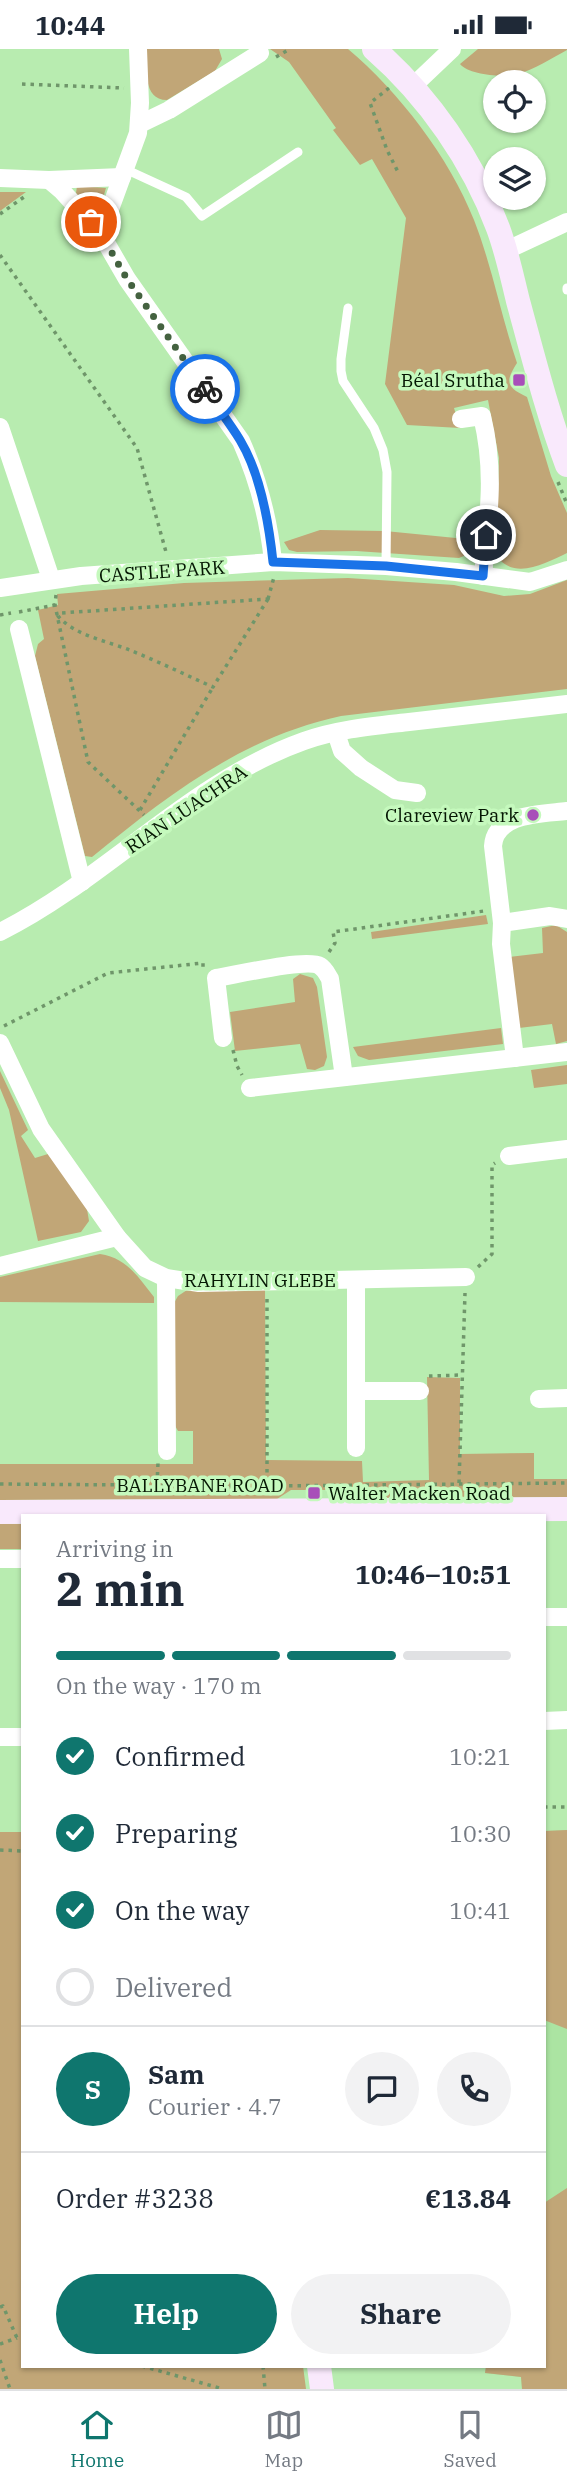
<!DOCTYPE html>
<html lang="en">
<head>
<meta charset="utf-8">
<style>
	:root { --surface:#fff; --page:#f2f2f3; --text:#1f2937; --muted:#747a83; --line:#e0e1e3; --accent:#0f766e }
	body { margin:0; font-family:"IBM Plex Serif",serif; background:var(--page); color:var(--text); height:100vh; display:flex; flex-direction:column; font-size:26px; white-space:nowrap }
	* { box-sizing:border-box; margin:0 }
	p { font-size:23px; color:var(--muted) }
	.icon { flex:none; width:38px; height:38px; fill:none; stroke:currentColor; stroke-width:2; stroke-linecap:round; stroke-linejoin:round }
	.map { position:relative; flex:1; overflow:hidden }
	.sheet { position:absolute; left:21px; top:1465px; width:525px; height:854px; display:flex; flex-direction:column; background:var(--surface); border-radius:0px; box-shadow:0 2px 5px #0004 }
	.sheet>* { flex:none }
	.fabs { position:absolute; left:483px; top:21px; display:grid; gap:14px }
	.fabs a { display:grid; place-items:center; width:63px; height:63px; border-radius:50%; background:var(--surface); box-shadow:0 2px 5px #0004; font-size:35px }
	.pin { position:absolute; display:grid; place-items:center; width:60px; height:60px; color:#fff; margin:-30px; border:4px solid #fff; border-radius:50%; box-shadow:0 2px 7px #0007 }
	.courier { position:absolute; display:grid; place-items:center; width:70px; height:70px; margin:-35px; border:5px solid #1a73e8; border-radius:50%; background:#fff; color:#222; box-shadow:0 2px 9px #0007 }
	.headline em { font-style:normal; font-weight:800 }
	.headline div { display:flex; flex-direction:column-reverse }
	.headline { display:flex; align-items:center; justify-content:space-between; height:119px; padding:0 35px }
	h1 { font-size:46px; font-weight:800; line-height:52px }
	.bar { display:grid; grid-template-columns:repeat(4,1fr); gap:10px 7px; align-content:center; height:84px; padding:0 35px }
	.bar i { height:9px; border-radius:5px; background:var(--line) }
	.bar .selected { background:var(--accent) }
	.bar p { grid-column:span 4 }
	.line { display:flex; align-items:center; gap:18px; padding:0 35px; border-top:2px solid var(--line) }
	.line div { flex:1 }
	.round { display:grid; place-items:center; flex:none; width:74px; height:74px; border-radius:37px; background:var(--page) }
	ol { padding:0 35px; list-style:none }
	li { display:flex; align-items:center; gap:21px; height:77px }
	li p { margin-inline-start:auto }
	li .icon { padding:7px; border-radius:50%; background:var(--accent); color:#fff; stroke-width:4 }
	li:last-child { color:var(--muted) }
	li i { width:38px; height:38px; border:4px solid var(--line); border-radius:50% }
	.action { display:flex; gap:14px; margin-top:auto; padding:14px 35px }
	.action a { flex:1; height:80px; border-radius:42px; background:var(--accent); color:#fff; font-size:28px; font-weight:800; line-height:80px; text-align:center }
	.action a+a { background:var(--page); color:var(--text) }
	.status { display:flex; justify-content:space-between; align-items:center; height:49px; padding:0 35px; background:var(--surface); direction:ltr }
	.status svg { height:19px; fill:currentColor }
	.menu { display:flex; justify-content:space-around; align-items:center; height:98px; border-top:2px solid var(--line); background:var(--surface); font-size:19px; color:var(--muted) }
	.menu a { display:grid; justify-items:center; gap:4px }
	.menu .selected { color:var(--accent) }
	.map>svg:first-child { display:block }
	.built { fill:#abe4a2 }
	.green { fill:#c1a677 }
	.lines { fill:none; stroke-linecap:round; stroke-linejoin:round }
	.path { stroke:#6f966a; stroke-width:3.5; stroke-dasharray:3.5 5; stroke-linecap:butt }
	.lane { stroke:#fff; stroke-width:9 }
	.street { stroke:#fff; stroke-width:18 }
	.secondary { stroke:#f9e9fc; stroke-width:24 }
	.done { stroke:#446240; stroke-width:7; stroke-dasharray:0 12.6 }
	.route { stroke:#1a73e8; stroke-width:9 }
	.poi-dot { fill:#a84eb9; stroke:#c5f9bd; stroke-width:2.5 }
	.labels { text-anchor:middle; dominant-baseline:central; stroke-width:7; stroke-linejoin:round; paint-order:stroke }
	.poi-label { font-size:19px; fill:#051703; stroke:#c5f9bd; text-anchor:end }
	.street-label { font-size:19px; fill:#051703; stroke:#c5f9bd }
</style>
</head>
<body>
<div class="status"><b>10:44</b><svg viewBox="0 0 49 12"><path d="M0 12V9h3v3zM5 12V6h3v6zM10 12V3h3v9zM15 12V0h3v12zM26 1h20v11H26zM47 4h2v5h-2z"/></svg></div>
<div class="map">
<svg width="567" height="2340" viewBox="0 0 567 2340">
	<rect width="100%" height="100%" fill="#b8ecb0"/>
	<!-- built -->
	<path class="built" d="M 567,1781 L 567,2340 L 522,2340 L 521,2328 L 485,2324 L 486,2317 L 544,2317 L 544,1782 Z"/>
	<!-- green -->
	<g class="green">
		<path d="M 146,0 L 219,0 L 222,10 L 215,22 L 167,51 C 142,51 147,18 146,0 Z"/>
		<path d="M 270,0 L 348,0 C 399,43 449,108 474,171 C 492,217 501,267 517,314 C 505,333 506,338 527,348 L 551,427 L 567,464 L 567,504 C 548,513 518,530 500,511 L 496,514 L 499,409 L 488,351 L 454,359 L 460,379 L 407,376 L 385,335 L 406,169 L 372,110 L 360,116 L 333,81 L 336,79 L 289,13 Z"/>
		<path d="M 478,0 L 567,0 L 567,1 C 552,9 534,21 517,25 C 504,29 469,26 460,15 Z"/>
		<path d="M 77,137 L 106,139 L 98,166 L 93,165 L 76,144 Z"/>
		<path d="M 0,143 L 26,143 L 0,162 Z"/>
		<path d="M 320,481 L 385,482 L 476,491 L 471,504 L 459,509 L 356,502 L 297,503 L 289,501 L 284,493 Z"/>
		<path d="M 348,529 L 454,536 L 504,547 L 530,545 L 567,531 L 567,640 L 341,667 C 243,688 168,746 92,808 L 85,807 L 35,607 L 38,595 L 44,590 L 38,561 L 58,556 L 57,545 L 184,534 Z"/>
		<path d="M 486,866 L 488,875 L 372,890 L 371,883 Z"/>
		<path d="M 556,876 L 567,883 L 567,992 L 556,995 L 552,975 L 519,979 L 509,908 L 543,904 L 542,879 Z"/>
		<path d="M 300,925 L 313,929 L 317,938 L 327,1008 L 324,1017 L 315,1021 L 307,1020 L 300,995 L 235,1002 L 230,963 L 295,953 L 293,930 Z"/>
		<path d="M 501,979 L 503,995 L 369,1011 L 358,1007 L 353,998 Z"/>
		<path d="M 567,1016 L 567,1035 L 534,1039 L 531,1021 Z"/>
		<path d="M 0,1022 L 28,1081 L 21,1087 L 35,1109 L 48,1105 L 52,1107 L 87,1160 L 89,1172 L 81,1183 L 38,1192 L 9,1061 L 0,1039 Z"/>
		<path d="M 100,1205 C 127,1209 138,1228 154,1248 L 154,1254 L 0,1253 L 0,1228 Z"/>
		<path d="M 265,1240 L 266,1411 L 362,1412 L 363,1433 L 429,1431 L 427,1328 L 460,1329 L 460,1405 L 534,1404 L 534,1430 L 567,1430 L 567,1448 L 351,1450 L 339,1441 L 291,1441 L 277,1450 L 0,1451 L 0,1415 L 193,1415 L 193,1382 L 178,1382 L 174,1375 L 173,1256 L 178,1247 L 187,1241 Z"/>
		<rect x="0" y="1475" width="23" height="25"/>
		<path d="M 567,1781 L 567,1980 L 544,1971 L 544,1782 Z"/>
		<path d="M 0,1783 L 23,1783 L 23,2317 L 303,2317 L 306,2340 L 0,2340 Z"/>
		<path d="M 567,2139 L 567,2340 L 522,2340 L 521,2328 L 485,2324 L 486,2317 L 544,2317 L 544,2154 Z"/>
	</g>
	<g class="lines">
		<!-- path -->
		<g class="path">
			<path d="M 276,8 L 290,0"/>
			<path d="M 22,35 L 124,39"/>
			<path d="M 389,39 L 370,54 L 387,101 L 398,123"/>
			<path d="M 0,165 L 24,148"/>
			<path d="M 0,206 L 137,399 L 166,503"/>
			<path d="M 558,433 L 567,455"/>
			<path d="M 56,546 L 55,556 L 88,713 L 144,766"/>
			<path d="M 268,550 L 213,638 C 186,626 159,613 132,602 C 108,592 75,587 58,567 L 61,564 Z"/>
			<path d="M 268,550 L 274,528"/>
			<path d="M 19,563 L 55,556"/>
			<path d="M 0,566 L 11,564"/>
			<path d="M 140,761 L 213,638"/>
			<path d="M 329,903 L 335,894 L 333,883 L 484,862"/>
			<path d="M 4,977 L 108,924 L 203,914 L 203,919"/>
			<path d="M 233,1001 L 237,1017 L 242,1026"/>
			<path d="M 478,1218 L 492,1205 L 492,1116 L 495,1114"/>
			<path d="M 267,1250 L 267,1438"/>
			<path d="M 429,1327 L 462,1326"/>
			<path d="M 459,1434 L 465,1244"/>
			<path d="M 0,1435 L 267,1437 L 567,1434"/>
			<path d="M 157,1435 L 158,1414"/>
			<path d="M 544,1758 L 567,1758"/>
			<path d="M 0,1801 L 23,1802"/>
			<path d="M 0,2258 L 3,2257 L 17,2289 L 23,2288"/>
			<path d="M 0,2295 L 17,2289"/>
			<path d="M 0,2311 L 10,2340"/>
			<path d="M 142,2317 L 223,2340"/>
			<path d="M 263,2317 L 265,2340"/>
		</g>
		<!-- lane -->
		<g class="lane">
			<path d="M 125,120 L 186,148 L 202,167 L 298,103"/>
			<path d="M 567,239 L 567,241"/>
			<path d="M 348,259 L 341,310 L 341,322 L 343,332 L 374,379 L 383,401 L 387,423 L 386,517"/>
		</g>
		<!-- street -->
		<g class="street">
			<path d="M 138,0 L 140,54 L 138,84 L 101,185 L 127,230 L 241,392 C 258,430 269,472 273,513"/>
			<path d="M 412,38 L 452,0"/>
			<path d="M 140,75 L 169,61 L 260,4"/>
			<path d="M 0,129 L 49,131 L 122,128"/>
			<path d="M 49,131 L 62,142 L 101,185"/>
			<path d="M 505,202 L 567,173"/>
			<path d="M 461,370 L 482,367 C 496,425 488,469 483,527"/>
			<path d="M 0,378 L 51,530"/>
			<path d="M 0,539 L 81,527 L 273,513 L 386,517 L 456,523 L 530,533 L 567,521"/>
			<path d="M 19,580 L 82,833"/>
			<path d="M 336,684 L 342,702 L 361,719 L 395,741 L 417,744"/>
			<path d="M 567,762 C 542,765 495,764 493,797 L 502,874 L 550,867 L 567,870"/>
			<path d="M 502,874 L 501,895 L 515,1009"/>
			<path d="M 0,883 C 108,829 189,733 304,692 C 338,680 374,677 409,673 C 462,667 514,661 567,655"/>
			<path d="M 223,989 L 216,929 C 235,926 307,909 320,917 C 325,920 327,925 330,930 L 344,1028"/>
			<path d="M 0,994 L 41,1080 L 117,1188 L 145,1219 L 166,1229 L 199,1234 L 466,1228"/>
			<path d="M 250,1039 L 567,1003"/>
			<path d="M 509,1107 L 567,1100"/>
			<path d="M 0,1217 L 117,1188"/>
			<path d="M 166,1229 L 167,1402"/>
			<path d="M 356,1232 L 356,1399"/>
			<path d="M 356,1342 L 420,1342"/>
			<path d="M 539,1350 L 567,1349"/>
			<path d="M 0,1510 L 23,1510"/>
			<path d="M 544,1568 L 567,1568"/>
			<path d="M 544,1672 L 567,1671"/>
			<path d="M 0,1688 L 23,1688"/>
		</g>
		<!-- secondary -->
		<g class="secondary">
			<path d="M 374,0 C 429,48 473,112 498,179 C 507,203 512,228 518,252 C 533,307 547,363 567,416"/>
			<path d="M 0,1463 L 567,1460"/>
			<path d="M 319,2317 L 322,2340"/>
		</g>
	</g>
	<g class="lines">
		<!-- done -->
		<path class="done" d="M 91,173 L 104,190 L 127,230 L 205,340"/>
		<!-- route -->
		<path class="route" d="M 205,340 C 216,357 229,373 240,391 C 260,424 269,475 273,513 L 386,517 L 483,527 L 486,486"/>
	</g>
	<!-- markers -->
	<g class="poi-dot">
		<rect x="512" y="324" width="14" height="14" rx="3.5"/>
		<circle cx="533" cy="766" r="7"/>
		<rect x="307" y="1437" width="14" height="14" rx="3.5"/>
	</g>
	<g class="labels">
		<!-- poi labels -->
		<g class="poi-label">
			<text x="505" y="331">Béal Srutha</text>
			<text x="519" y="766">Clareview Park</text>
			<text x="328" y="1444" text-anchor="start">Walter Macken Road</text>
		</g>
		<!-- street labels -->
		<g class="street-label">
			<text transform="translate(162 522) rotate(-4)">CASTLE PARK</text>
			<text transform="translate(186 760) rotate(-34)">RIAN LUACHRA</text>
			<text x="260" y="1231">RAHYLIN GLEBE</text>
			<text x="200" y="1436">BALLYBANE ROAD</text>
		</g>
	</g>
</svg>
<div class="fabs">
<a><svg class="icon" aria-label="locate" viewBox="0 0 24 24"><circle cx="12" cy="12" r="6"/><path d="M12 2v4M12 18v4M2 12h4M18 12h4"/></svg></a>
<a><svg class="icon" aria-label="layers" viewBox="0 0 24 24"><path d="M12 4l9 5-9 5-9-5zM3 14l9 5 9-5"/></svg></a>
</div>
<div class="pin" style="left:91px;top:173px;background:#ea580c"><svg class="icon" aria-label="bag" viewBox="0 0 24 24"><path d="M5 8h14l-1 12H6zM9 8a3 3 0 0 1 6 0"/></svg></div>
<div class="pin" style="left:486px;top:486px;background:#1f2937"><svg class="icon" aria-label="home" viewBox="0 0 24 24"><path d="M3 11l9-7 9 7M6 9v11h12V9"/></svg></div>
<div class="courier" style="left:205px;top:340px"><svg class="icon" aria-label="bike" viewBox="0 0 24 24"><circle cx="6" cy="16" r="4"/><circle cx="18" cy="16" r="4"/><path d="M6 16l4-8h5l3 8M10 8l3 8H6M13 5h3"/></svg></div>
<section class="sheet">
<div class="headline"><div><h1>2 min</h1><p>Arriving in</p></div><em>10:46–10:51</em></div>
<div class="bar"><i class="selected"></i><i class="selected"></i><i class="selected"></i><i></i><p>On the way · 170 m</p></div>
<ol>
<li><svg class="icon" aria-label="check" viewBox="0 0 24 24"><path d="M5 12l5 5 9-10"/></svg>Confirmed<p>10:21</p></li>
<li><svg class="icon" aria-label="check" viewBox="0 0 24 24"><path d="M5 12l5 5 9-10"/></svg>Preparing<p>10:30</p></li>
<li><svg class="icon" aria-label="check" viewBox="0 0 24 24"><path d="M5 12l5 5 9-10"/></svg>On the way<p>10:41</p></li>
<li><i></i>Delivered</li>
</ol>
<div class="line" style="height:126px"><b class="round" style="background:var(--accent);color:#fff">S</b><div><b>Sam</b><p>Courier · 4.7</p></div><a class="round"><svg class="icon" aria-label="chat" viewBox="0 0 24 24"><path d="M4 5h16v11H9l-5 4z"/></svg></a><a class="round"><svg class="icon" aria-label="phone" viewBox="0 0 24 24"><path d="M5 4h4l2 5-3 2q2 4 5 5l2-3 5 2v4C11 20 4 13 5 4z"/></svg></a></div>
<div class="line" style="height:91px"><div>Order #3238</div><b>€13.84</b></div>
<div class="action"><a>Help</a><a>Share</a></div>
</section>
</div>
<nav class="menu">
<a class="selected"><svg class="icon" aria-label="home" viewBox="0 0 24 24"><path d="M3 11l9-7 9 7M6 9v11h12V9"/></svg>Home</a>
<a><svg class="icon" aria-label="map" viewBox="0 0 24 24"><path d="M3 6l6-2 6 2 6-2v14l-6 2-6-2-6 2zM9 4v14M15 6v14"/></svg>Map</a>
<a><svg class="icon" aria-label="saved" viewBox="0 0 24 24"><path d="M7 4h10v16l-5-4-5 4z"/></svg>Saved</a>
</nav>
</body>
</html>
